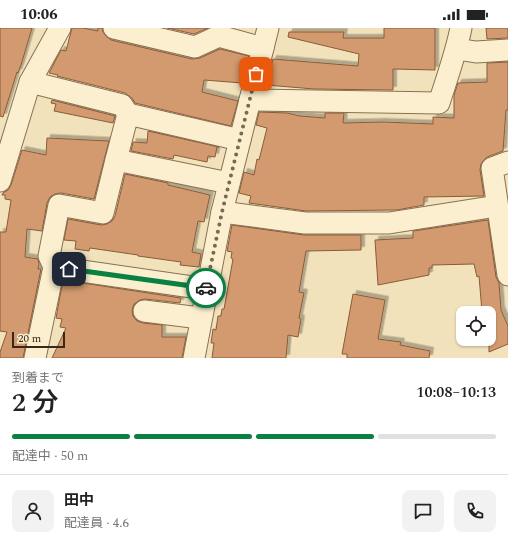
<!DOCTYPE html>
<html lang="ja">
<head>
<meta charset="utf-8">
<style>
	:root { --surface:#fff; --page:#f2f2f2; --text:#222; --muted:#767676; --line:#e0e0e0; --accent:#0b8043 }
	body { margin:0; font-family:Spectral,"Noto Sans JP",serif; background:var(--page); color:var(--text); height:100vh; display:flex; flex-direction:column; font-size:15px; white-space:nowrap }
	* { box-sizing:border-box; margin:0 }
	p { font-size:13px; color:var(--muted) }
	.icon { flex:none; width:22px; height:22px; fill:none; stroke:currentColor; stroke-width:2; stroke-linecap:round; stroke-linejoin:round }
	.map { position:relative; height:330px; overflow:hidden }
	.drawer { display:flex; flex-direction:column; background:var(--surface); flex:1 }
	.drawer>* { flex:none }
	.controls { position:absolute; left:456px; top:278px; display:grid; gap:8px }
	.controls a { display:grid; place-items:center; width:40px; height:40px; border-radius:8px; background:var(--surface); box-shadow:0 1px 3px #0004; font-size:20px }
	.scale { position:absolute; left:12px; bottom:10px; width:53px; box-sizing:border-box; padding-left:4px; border:2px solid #37291a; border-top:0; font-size:11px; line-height:14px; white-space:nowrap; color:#37291a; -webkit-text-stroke:3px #f8eccb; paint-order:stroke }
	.pin { position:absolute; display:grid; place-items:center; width:34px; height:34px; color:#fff; margin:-17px; border-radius:8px; box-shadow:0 2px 6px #0006 }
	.courier { position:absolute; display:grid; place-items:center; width:40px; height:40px; margin:-20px; border:3px solid #0b8043; border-radius:50%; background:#fff; color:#222; box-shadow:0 1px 5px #0007 }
	.headline em { font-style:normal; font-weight:600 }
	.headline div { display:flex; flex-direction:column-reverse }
	.headline { display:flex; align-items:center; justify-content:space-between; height:68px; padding:0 12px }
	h1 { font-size:26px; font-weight:600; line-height:30px }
	.bar { display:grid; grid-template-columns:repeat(4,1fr); gap:6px 4px; align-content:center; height:48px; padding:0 12px }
	.bar i { height:5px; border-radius:3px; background:var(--line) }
	.bar .current { background:var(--accent) }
	.bar p { grid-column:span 4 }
	.line { display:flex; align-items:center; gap:10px; padding:0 12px; border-top:1px solid var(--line) }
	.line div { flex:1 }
	.round { display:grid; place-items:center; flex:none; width:42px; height:42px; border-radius:8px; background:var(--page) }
	.status { display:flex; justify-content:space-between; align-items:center; height:28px; padding:0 20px; background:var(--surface); direction:ltr }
	.status svg { height:11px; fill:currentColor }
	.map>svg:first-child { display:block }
	.building { fill:#d29a6e; stroke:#8a5b38; filter:url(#shadow) }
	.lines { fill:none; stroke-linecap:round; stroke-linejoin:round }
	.minor-casing { stroke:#897154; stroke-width:23 }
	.minor { stroke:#fbefcf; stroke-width:21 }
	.done { stroke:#786a52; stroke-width:4; stroke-dasharray:0 7.2 }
	.route { stroke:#0b8043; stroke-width:5 }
</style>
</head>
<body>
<div class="status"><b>10:06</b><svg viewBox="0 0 49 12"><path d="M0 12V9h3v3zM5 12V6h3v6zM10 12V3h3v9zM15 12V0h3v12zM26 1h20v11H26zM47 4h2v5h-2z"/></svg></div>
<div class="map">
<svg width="508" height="330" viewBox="0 0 508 330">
	<defs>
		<filter id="shadow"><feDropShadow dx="3.5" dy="-3.5" stdDeviation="0" flood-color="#0004"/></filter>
	</defs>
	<rect width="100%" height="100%" fill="#f1e2bb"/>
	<!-- building -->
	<g class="building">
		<path d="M 0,0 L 32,0 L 21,37 L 18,45 L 17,44 L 3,89 L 0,88 Z"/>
		<path d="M 72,0 L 83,0 L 98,3 L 98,0 L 102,0 L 103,4 L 106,8 L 111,12 L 192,31 L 200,30 L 220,21 L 249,28 L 242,55 L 204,52 L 202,64 L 238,73 L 231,98 L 135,75 L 132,70 L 125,65 L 57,48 L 58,47 L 49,45 L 61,22 L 66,23 Z"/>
		<path d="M 167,0 L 208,0 L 194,6 Z"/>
		<path d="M 384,0 L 435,0 L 435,42 L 393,41 L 393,62 L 314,61 L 266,57 L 273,31 L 358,38 L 359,26 L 288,9 L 289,4 L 344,4 L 343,10 L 384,10 Z"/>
		<path d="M 486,0 L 508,0 L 508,10 L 487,11 Z"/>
		<path d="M 508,34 L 508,82 L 506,82 L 503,123 L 487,129 L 484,132 L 481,136 L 480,142 L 484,168 L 424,169 L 424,177 L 397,182 L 306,183 L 249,175 L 251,168 L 239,165 L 244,144 L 254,147 L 257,131 L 259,132 L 267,100 L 256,97 L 259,84 L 287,85 L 300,88 L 325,90 L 325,85 L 344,85 L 343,95 L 383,94 L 433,96 L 433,89 L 454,90 L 454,67 L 458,55 L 487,54 L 487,35 Z"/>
		<path d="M 52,72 L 115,88 L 113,95 L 54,83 L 56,76 L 51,75 Z"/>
		<path d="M 148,103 L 219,119 L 217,119 L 215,129 L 208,128 L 207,134 L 174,127 L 173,131 L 131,123 L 133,114 L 147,115 Z"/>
		<path d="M 47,110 L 109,113 L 94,171 L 61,165 L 55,166 L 50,169 L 47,175 L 42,203 L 27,201 L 25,229 L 38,231 L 39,236 L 38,241 L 41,241 L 23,330 L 0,330 L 0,324 L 7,304 L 0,303 L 0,204 L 6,204 L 11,172 L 5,171 L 5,167 L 2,167 L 3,165 L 8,162 L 11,157 L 22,122 L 46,127 Z"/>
		<path d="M 125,146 L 168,155 L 168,157 L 210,167 L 204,194 L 198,193 L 192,224 L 201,226 L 199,239 L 180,237 L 181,234 L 138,228 L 138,227 L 90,220 L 89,223 L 75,221 L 76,213 L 64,212 L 68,191 L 101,197 L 107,196 L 112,193 L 115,188 Z"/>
		<path d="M 488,192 L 496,249 L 499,255 L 501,282 L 508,298 L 508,316 L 489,324 L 489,283 L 482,284 L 479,248 L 477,249 L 474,236 L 432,237 L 432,240 L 429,240 L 429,247 L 378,257 L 375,212 L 413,210 L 413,203 Z"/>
		<path d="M 232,197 L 304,207 L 361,207 L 361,222 L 306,223 L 299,264 L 304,265 L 299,290 L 301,291 L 298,309 L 288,307 L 286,330 L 212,330 L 214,315 L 211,315 L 213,301 L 216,302 L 218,288 L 221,288 L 222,281 L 224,281 L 233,231 L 231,230 L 232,224 L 227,223 Z"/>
		<path d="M 63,252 L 181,270 L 180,275 L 145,271 L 140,272 L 134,276 L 132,282 L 133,288 L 137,293 L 143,295 L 162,297 L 162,309 L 186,309 L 182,330 L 52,330 L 66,300 L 60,299 L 62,291 L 56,290 Z"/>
		<path d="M 353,266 L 385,272 L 378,311 L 401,314 L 400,317 L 430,323 L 429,330 L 347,330 L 347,326 L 342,326 Z"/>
	</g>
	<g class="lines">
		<defs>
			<g id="minor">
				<path d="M 114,0 L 195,19 L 219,8 L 263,20"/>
				<path d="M 457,21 L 476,24 L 508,22"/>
				<path d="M 30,54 L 122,77 L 128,86 L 116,132"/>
				<path d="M 250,72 L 439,75 C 447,50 456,25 461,0"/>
				<path d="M 128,86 L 240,112"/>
				<path d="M 508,134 L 492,140 L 508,247"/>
				<path d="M 0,153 L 30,54 L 60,0"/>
				<path d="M 222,184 L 305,195 L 389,195 L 497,178"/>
				<path d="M 54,239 L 49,228 L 59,177 L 103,185 L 116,132 L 229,155"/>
				<path d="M 144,283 L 200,290"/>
				<path d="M 35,330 L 54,239 L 206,261"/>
				<path d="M 194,330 L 222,184 L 268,0"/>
			</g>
		</defs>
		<!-- minor casing -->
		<use href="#minor" class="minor-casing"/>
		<!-- minor -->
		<use href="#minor" class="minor"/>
	</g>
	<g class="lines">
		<!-- done -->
		<path class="done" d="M 206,260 L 222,184 L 256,46"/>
		<!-- route -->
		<path class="route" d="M 69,241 L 206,260"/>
	</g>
</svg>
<div class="controls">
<a><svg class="icon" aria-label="locate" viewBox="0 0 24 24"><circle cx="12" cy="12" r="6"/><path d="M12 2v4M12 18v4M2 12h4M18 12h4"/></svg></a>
</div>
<div class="scale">20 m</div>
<div class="pin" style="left:256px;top:46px;background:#ea580c"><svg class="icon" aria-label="bag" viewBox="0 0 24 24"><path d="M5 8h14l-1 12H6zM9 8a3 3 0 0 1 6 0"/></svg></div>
<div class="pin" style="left:69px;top:241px;background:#1f2937"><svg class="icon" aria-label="home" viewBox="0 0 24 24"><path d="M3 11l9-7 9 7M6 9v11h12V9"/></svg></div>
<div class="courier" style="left:206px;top:260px"><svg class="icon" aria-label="car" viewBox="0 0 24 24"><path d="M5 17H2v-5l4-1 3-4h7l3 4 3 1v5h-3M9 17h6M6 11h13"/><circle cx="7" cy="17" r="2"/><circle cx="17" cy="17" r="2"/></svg></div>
</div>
<section class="drawer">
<div class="headline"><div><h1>2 分</h1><p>到着まで</p></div><em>10:08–10:13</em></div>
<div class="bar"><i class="current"></i><i class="current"></i><i class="current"></i><i></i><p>配達中 · 50 m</p></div>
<div class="line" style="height:72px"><a class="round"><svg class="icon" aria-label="person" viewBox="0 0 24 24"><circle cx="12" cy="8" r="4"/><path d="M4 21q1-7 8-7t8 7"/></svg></a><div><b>田中</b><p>配達員 · 4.6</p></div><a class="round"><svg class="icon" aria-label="chat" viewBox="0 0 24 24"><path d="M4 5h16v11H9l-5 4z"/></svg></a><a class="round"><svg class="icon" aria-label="phone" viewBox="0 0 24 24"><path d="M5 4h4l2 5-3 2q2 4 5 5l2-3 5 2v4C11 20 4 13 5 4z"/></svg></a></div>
</section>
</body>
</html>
